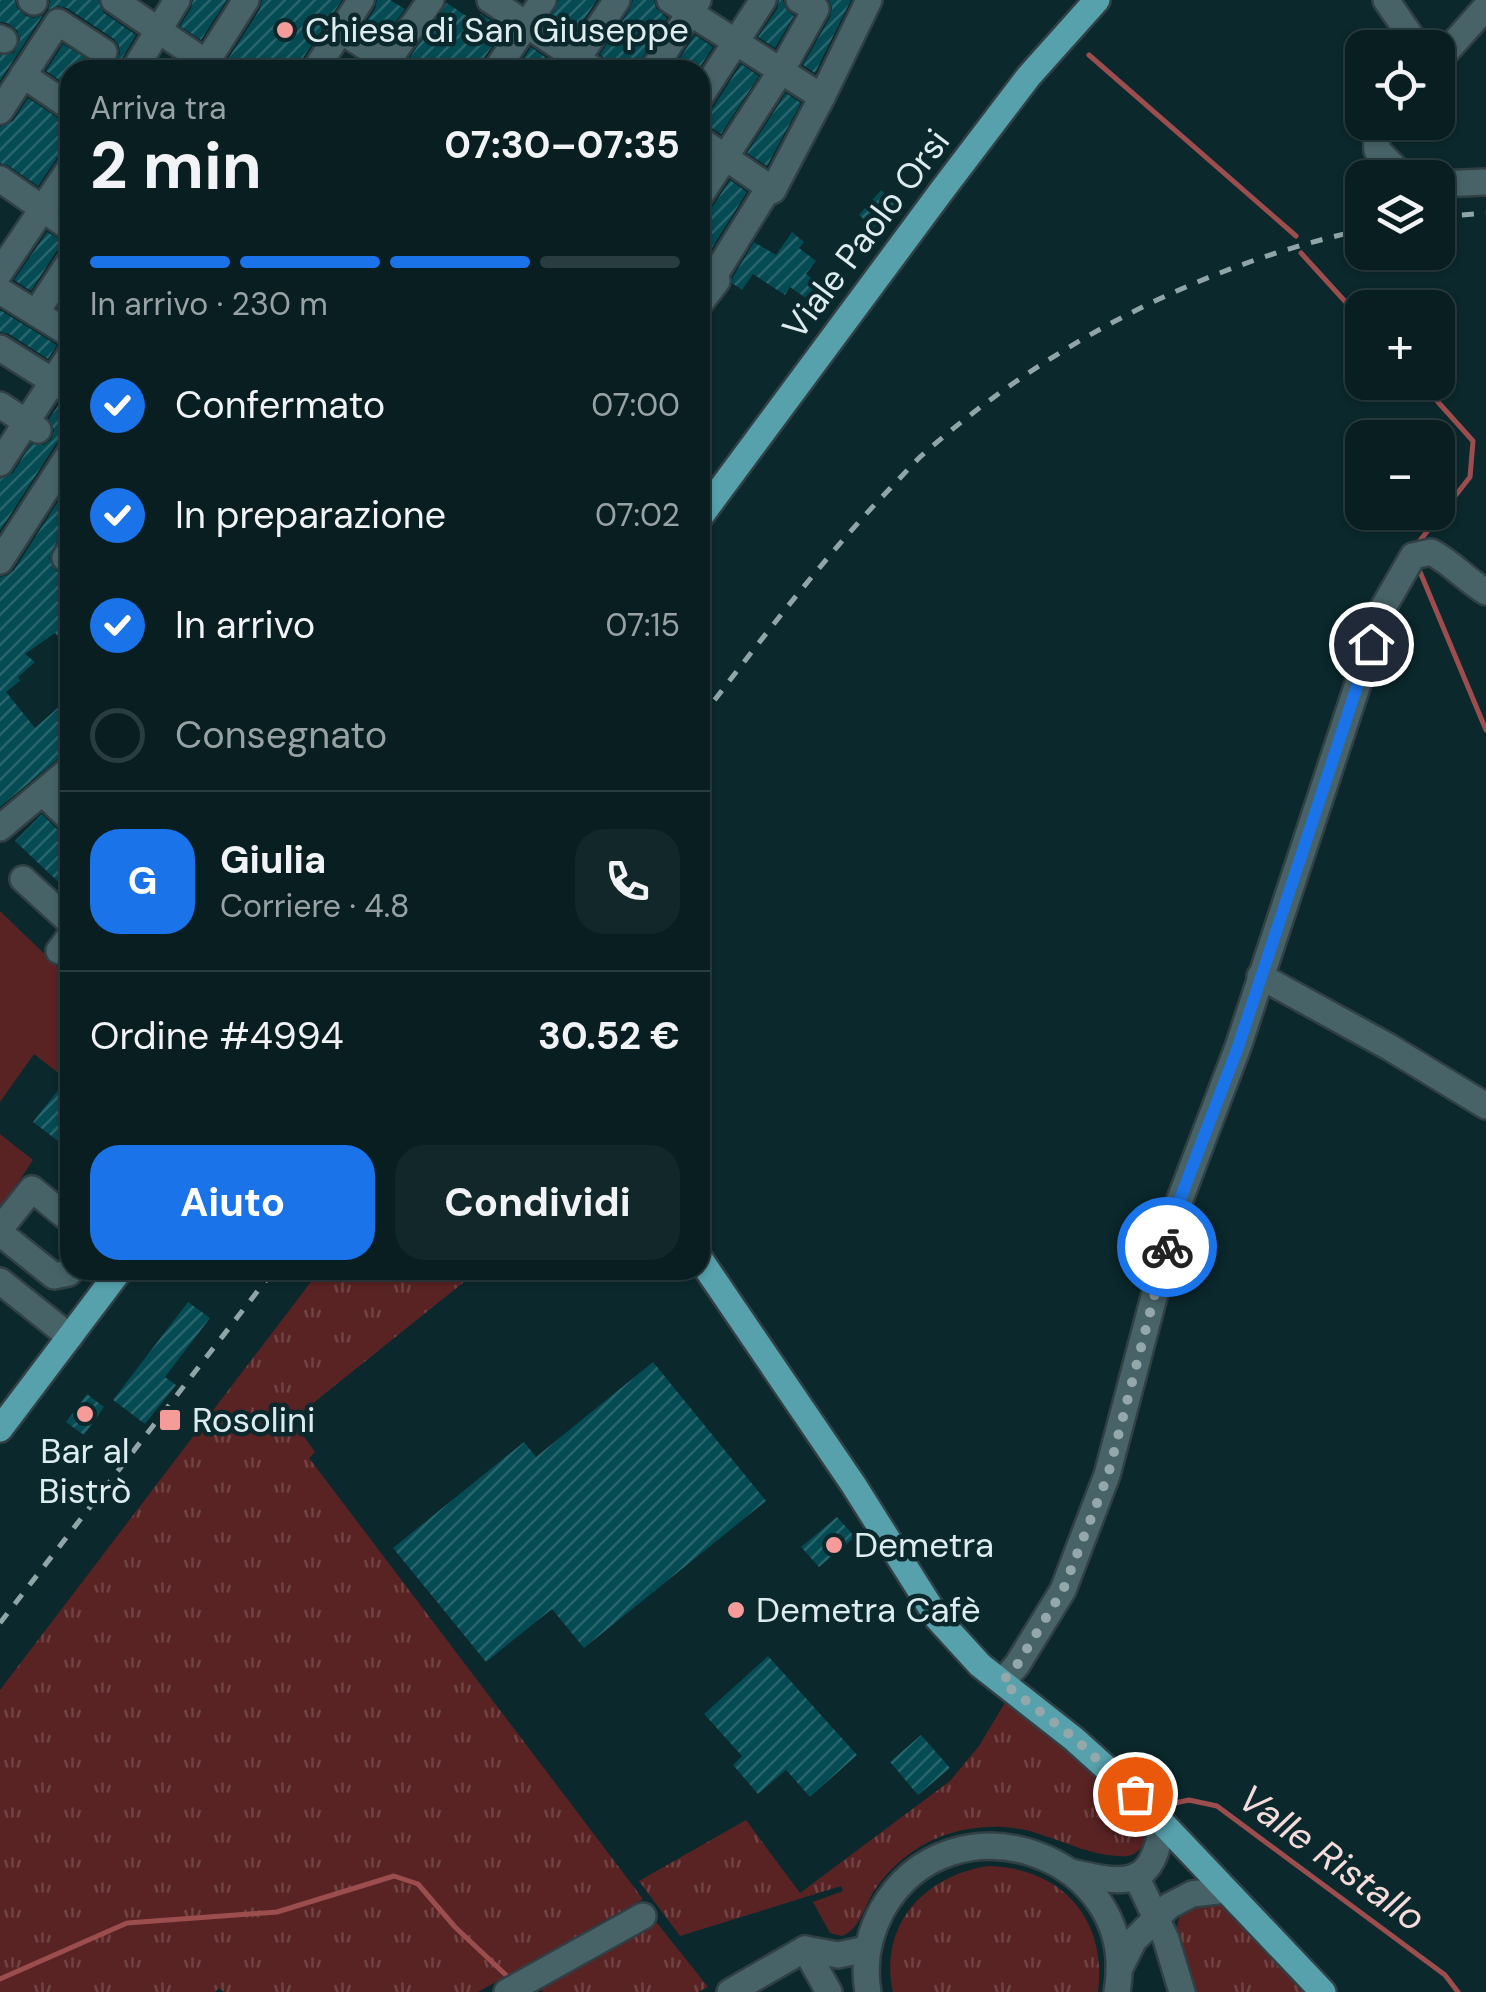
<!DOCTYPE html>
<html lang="it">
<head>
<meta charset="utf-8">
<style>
	:root { --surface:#081e21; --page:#11272a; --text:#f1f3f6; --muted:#98a2a5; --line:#293c3f; --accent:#1a73e8 }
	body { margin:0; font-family:"DM Sans",sans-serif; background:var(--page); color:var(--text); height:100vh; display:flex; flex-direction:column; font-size:38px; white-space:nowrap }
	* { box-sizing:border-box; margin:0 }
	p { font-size:32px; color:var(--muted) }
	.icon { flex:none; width:55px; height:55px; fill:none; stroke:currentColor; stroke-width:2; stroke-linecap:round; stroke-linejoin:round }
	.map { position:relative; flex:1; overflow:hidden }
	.side { position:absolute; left:60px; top:60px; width:650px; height:1220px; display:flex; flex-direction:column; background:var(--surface); border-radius:30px; box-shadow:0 2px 8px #0004,0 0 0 2px var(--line) }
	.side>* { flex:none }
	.fabs { position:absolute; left:1345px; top:30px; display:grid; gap:20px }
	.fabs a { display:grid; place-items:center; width:110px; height:110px; border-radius:20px; background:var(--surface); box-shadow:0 2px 8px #0004,0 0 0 2px var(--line); font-size:50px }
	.pin { position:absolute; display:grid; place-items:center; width:85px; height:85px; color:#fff; margin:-42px; border:5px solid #fff; border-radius:50%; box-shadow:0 2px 10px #0007 }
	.courier { position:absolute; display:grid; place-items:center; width:100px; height:100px; margin:-50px; border:8px solid #1a73e8; border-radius:50%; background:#fff; color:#222; box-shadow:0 2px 12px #0007 }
	.headline em { font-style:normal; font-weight:700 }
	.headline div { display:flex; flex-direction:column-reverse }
	.headline { display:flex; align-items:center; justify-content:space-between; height:170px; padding:0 30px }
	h1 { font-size:65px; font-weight:700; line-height:75px }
	.bar { display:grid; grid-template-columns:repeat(4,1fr); gap:15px 10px; align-content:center; height:120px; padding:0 30px }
	.bar i { height:12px; border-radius:8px; background:var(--line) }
	.bar .on { background:var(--accent) }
	.bar p { grid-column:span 4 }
	.line { display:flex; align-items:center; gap:25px; padding:0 30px; border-top:2px solid var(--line) }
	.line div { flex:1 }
	.round { display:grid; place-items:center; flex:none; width:105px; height:105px; border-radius:30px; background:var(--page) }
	ol { padding:0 30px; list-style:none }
	li { display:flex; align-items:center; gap:30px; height:110px }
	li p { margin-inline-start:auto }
	li .icon { padding:10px; border-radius:50%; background:var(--accent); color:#fff; stroke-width:4 }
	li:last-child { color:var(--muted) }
	li i { width:55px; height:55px; border:5px solid var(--line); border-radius:50% }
	.button { display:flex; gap:20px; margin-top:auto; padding:20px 30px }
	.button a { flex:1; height:115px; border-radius:30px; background:var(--accent); color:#fff; font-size:40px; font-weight:700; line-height:115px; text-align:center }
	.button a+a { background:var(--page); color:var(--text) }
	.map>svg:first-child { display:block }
	.grass { fill:url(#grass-tufts) }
	.park { fill:#592324 }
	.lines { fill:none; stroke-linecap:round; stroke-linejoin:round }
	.stream { stroke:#9c4d4e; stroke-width:5 }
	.building { fill:url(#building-hatch) }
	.minor-casing { stroke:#314044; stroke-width:30 }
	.major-casing { stroke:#314044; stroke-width:30 }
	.minor { stroke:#476368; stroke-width:25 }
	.major { stroke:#56a1ac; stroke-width:25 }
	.rail { stroke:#90a5a8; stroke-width:5; stroke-dasharray:12 12; stroke-linecap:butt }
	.done { stroke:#94a7ab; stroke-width:10; stroke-dasharray:0 18 }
	.route { stroke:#1a73e8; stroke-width:12 }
	.poi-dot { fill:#f59b99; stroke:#0b282c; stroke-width:4 }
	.labels { text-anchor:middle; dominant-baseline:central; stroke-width:9; stroke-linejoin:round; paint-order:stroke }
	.poi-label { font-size:35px; fill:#ddecef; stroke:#0b282c; text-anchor:start }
	.street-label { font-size:35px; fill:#ddecef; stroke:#0b282c }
	.water-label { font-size:38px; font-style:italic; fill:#f5dcdb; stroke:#0b282c }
</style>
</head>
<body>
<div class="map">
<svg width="1486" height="1992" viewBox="0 0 1486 1992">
	<defs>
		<pattern id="grass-tufts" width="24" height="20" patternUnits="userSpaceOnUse" patternTransform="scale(2.5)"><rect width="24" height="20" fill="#592324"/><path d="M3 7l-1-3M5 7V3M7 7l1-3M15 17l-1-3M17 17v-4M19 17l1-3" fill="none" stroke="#704344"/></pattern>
		<pattern id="building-hatch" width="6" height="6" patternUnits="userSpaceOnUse" patternTransform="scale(2.5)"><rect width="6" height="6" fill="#054b53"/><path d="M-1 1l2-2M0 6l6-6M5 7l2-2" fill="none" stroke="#29656c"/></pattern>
	</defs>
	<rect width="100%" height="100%" fill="#0b282c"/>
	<!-- grass -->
	<g class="grass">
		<path d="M 320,1270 L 479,1270 L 292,1420 L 315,1452 L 309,1458 L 643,1899 L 478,1992 L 224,1992 L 219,1988 L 215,1992 L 0,1992 L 0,1690 Z"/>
		<path d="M 1006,1701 C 1030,1719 1174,1816 1139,1850 C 1133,1856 1127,1857 1118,1856 C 1092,1855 1070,1844 1045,1836 C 1013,1824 981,1824 948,1834 C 919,1843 894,1863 876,1888 C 865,1903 861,1929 842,1936 L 830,1933 L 813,1902 L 843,1891 L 841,1886 L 680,1936 L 639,1881 L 746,1820 L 800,1893 L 950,1781 L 979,1746 Z"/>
		<path d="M 989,1866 C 1062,1868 1107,1919 1098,1992 L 893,1992 C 878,1925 925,1875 989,1866 Z"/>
		<path d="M 1221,1901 L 1303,1992 L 1193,1992 C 1192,1984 1191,1975 1189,1967 C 1182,1939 1167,1930 1188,1904 Z"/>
		<path d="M 657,1923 L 708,1987 L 698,1992 L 543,1992 L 540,1987 Z"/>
	</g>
	<!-- park -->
	<g class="park">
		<path d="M 0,911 L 59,968 L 70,954 L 70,1082 L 34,1054 L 0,1102 Z"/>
		<path d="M 0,1134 L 33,1160 L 0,1209 Z"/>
	</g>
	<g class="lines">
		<!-- stream -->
		<g class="stream">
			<path d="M 1089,55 L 1296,236"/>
			<path d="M 1301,253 L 1362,320"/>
			<path d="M 1418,543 L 1470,477 L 1473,441 L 1420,382"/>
			<path d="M 1418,567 L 1486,730"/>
			<path d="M 1161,1806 L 1189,1800 L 1217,1806 L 1445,1975 L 1458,1992"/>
			<path d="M 0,1979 L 127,1923 L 277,1912 L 394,1876 L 418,1884 L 455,1927 L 507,1976"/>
		</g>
	</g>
	<!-- building -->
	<g class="building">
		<path d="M 0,0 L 15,0 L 17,8 L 26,16 L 34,18 L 43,15 L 0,81 L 0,55 L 14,53 L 20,40 L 17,30 L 7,23 L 0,22 Z"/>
		<path d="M 50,0 L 98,0 L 104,13 L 136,35 L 120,62 L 118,70 L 70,70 L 70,87 L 46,71 L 63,44 L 102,68 L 112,66 L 120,54 L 119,46 L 114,39 L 67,8 L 58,6 L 48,10 Z"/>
		<path d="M 193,0 L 227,0 L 201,40 L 180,26 L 191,8 Z"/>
		<path d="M 262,0 L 342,0 L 301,61 L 299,70 L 235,70 L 228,59 L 260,9 Z"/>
		<path d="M 377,0 L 390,0 L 405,9 L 383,39 L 363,26 L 375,9 Z"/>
		<path d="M 559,0 L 597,0 L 573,36 L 549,20 Z"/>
		<path d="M 633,0 L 654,0 L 656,8 L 667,18 L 638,65 L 626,58 L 618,70 L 610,70 L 608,62 L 600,54 L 630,9 Z"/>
		<path d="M 779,0 L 783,0 L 786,9 L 794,16 L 775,48 L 758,37 L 777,9 Z"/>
		<path d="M 829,0 L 851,0 L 815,73 L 803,65 L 830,17 L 832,8 Z"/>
		<path d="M 447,3 L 475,22 L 481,14 L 504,29 L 482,61 L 480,70 L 416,70 L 415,62 L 410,57 Z"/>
		<path d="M 695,35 L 713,47 L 698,70 L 672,70 Z"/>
		<path d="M 531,47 L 555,64 L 554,70 L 516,70 Z"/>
		<path d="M 741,64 L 759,76 L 721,134 L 708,126 L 700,124 L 700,113 L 708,111 L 714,106 Z"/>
		<path d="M 786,93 L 801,103 L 767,166 L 747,153 Z"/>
		<path d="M 28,98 L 61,120 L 70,123 L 70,152 L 57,158 L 38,186 L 9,166 L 0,163 L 0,127 L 13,121 Z"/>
		<path d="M 730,180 L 747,192 L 702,264 L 700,273 L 700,212 L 713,206 Z"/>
		<path d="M 881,190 L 896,203 L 874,228 L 859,215 Z"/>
		<path d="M 47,232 L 70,245 L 62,247 L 56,252 L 31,291 L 14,280 Z"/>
		<path d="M 792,232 L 804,242 L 799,248 L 816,261 L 806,274 L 834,295 L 823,310 L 790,287 L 785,295 L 753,274 L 742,290 L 732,283 L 733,277 L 754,242 L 776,255 Z"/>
		<path d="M 0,310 L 57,345 L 48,359 L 9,334 L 0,332 Z"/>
		<path d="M 59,404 L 70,408 L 70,437 L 62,439 L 56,444 L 0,531 L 0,479 L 13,473 L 31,444 L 44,445 L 51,440 L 54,430 L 49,419 Z"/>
		<path d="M 70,483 L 70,534 L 63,535 L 57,541 L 49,558 L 56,571 L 63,574 L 70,573 L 70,651 L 55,633 L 25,654 L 35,662 L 18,677 L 20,681 L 6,692 L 35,728 L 70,697 L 70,753 L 60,757 L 0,807 L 0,577 L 8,575 L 14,570 Z"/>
		<path d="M 42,814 L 59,831 L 70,837 L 70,893 L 15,841 Z"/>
		<path d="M 59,1089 L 70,1097 L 70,1150 L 33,1122 Z"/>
		<path d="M 188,1302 L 210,1318 L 165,1377 L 176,1385 L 145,1424 L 113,1400 Z"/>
		<path d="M 653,1362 L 766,1501 L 584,1648 L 552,1609 L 486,1662 L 393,1548 L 524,1442 L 536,1457 Z"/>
		<path d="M 87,1394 L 104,1407 L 84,1435 L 66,1422 Z"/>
		<path d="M 837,1517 L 855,1537 L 819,1567 L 801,1547 Z"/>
		<path d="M 768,1656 L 857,1755 L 810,1797 L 786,1770 L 758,1794 L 733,1765 L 742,1756 L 704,1714 Z"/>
		<path d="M 921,1735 L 950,1768 L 918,1795 L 890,1762 Z"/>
	</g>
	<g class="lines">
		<defs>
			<g id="minor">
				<path d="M 31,0 L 34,2"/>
				<path d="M 114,0 L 217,70"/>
				<path d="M 490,0 L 594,70"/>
				<path d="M 670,0 L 822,97"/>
				<path d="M 1386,0 L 1419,48"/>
				<path d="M 341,31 L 400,69"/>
				<path d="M 0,38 L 4,40"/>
				<path d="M 1438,61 L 1486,7"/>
				<path d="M 206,63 L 246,0"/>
				<path d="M 134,70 L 177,0"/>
				<path d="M 315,70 L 361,0"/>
				<path d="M 381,70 L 431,0"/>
				<path d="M 496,70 L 543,0"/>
				<path d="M 570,70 L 617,0"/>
				<path d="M 653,70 L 698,0"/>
				<path d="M 23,75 L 70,107"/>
				<path d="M 700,97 L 763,0"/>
				<path d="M 0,111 L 58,22 L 104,52"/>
				<path d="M 1384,122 L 1376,131 L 1377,150 L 1397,170 L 1413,178"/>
				<path d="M 700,140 L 773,190"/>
				<path d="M 0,179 L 70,228"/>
				<path d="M 1438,184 L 1486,182"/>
				<path d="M 700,196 L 781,71 L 816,9 L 799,0"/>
				<path d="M 0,272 L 70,168"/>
				<path d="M 0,291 L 70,334"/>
				<path d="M 700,303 L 717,281 L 716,273 L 765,194 L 773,190 L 822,97 L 869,0"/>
				<path d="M 36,313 L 70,261"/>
				<path d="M 0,348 L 70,392"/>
				<path d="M 0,405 L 38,430"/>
				<path d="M 0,463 L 70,355"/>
				<path d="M 65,558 L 70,550"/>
				<path d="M 0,561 L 70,453"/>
				<path d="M 43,793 L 70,819"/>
				<path d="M 0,828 L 70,769"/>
				<path d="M 23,879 L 70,922"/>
				<path d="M 59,951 L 70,936"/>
				<path d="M 1260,976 L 1389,1047 L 1486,1106"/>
				<path d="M 0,1229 L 32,1189 L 70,1220"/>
				<path d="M 0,1233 L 54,1276 L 69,1273 L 72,1270"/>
				<path d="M 0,1281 L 70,1337"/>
				<path d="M 1002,1682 L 1017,1665 L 1063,1590 L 1107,1475 L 1179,1202 L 1238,1047 L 1383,608 L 1413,556 L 1431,552 C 1451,562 1466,580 1486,592"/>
				<path d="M 1071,1872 C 1127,1885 1154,1889 1162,1822"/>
				<path d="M 1136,1876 L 1166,1939 L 1182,1992"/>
				<path d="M 805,1949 L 838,1955 L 867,1949"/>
				<path d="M 805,1949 L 829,1992"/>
				<path d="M 1119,1970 L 1134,1940 L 1169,1906 L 1192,1894 L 1226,1890"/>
				<path d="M 507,1992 L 643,1916"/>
				<path d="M 730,1992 L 805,1949"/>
				<path d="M 868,1992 C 863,1964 868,1936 882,1910 C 950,1789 1142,1854 1117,1992"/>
			</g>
			<g id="major">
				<path d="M 700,517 L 943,189 L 1029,76 L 1097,0"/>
				<path d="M 700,1259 L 853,1484 L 938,1619 L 980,1665 L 1074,1739 L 1135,1794 L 1323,1992"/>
				<path d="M 0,1429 L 120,1270"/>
			</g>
		</defs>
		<!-- minor casing -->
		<use href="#minor" class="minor-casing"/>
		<!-- major casing -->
		<use href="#major" class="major-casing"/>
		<!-- minor -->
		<use href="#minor" class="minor"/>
		<!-- major -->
		<use href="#major" class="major"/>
		<!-- rail -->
		<g class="rail">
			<path d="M 1438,217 L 1486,213"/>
			<path d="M 700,719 C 757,645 814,570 878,501 C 892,487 906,471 920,457 C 1044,346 1200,265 1362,230"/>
			<path d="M 0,1623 L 274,1270"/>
		</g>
	</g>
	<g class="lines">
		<!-- done -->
		<path class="done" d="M 1135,1794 L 1074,1738 L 1002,1682 L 1017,1665 L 1063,1590 L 1108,1475 L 1167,1247"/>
		<!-- route -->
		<path class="route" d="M 1167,1247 L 1179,1202 L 1238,1047 L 1371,644"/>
	</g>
	<!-- markers -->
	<g class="poi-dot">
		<circle cx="285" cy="30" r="10"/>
		<circle cx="85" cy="1414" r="10"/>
		<rect x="158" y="1408" width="24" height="24" rx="5"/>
		<circle cx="834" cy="1545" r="10"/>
		<circle cx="736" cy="1610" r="10"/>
	</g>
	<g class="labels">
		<!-- poi labels -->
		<g class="poi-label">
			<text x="305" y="30">Chiesa di San Giuseppe</text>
			<text x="192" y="1420">Rosolini</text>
			<text x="85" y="1451" text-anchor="middle">Bar al<tspan x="85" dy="40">Bistrò</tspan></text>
			<text x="854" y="1545">Demetra</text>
			<text x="756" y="1610">Demetra Cafè</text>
		</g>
		<!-- street labels -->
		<g class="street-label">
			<text transform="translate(866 234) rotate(-53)">Viale Paolo Orsi</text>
		</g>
		<!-- water labels -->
		<g class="water-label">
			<text transform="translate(1332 1858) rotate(36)">Valle Ristallo</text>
		</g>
	</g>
</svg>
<div class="fabs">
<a><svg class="icon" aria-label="locate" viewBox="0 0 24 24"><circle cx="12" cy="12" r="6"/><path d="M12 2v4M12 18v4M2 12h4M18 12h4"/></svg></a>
<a><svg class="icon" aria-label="layers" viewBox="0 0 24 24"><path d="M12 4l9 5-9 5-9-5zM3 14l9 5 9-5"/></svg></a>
<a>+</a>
<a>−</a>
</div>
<div class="pin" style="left:1135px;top:1794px;background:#ea580c"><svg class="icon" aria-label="bag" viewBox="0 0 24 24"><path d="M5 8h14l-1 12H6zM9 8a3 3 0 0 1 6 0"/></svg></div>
<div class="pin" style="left:1371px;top:644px;background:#1f2937"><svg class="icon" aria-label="home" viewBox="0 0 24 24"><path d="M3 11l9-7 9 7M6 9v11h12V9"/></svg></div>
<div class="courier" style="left:1167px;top:1247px"><svg class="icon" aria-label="bike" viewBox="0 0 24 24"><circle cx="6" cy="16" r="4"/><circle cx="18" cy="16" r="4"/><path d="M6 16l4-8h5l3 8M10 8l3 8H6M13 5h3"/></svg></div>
<section class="side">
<div class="headline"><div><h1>2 min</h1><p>Arriva tra</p></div><em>07:30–07:35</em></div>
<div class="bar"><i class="on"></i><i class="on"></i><i class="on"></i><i></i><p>In arrivo · 230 m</p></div>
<ol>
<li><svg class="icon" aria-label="check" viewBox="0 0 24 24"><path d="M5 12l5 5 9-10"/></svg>Confermato<p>07:00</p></li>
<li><svg class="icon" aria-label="check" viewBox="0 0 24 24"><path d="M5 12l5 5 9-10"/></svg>In preparazione<p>07:02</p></li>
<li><svg class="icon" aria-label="check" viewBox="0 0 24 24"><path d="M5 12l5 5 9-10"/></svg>In arrivo<p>07:15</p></li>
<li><i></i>Consegnato</li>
</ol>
<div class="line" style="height:180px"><b class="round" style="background:var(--accent);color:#fff">G</b><div><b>Giulia</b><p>Corriere · 4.8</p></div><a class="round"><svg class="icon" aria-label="phone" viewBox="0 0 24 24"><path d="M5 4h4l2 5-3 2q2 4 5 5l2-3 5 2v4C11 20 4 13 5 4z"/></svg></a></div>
<div class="line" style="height:130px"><div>Ordine #4994</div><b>30.52 €</b></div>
<div class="button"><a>Aiuto</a><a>Condividi</a></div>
</section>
</div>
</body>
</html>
